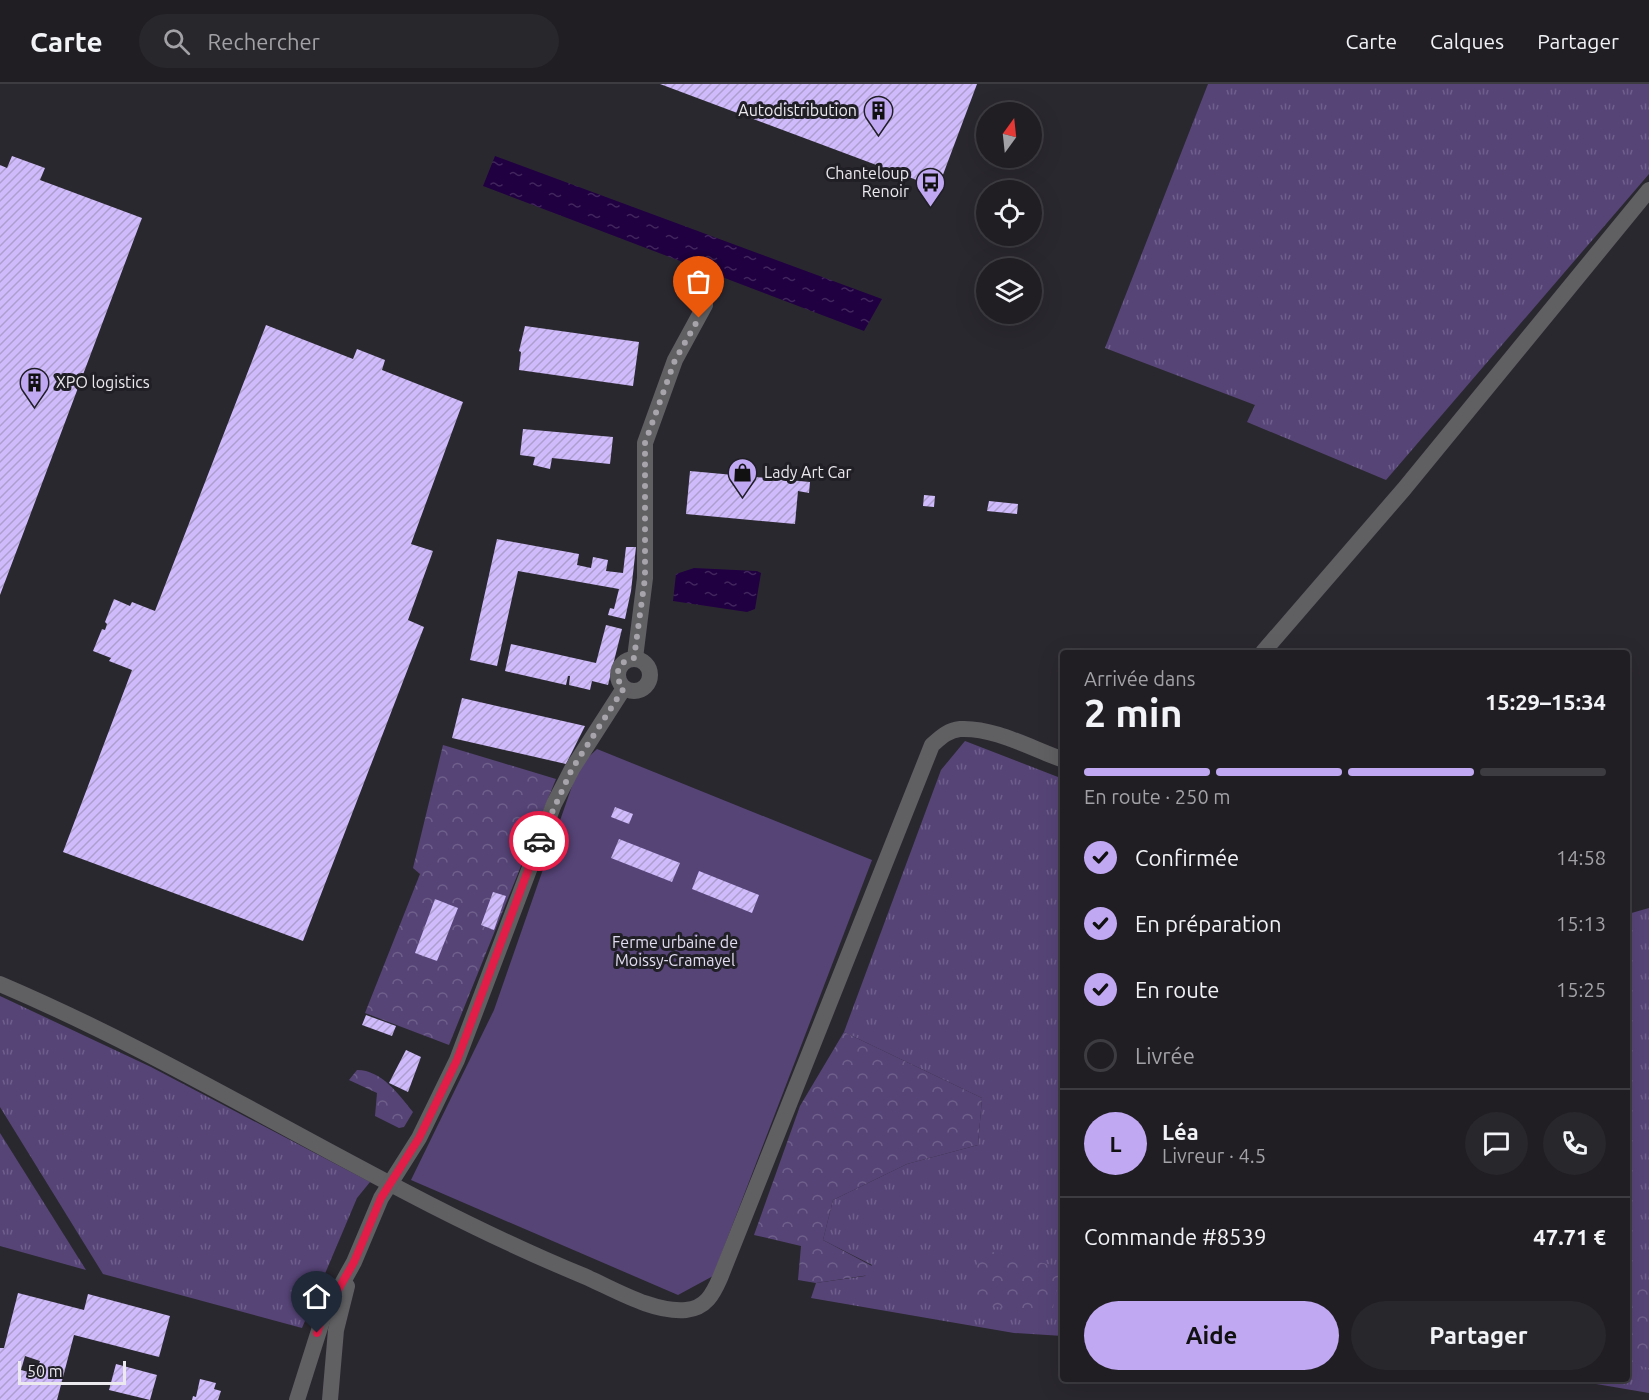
<!DOCTYPE html>
<html lang="fr">
<head>
<meta charset="utf-8">
<style>
	:root { --surface:#201e23; --page:#28272b; --text:#f1f3f6; --muted:#a2a2a6; --line:#3d3c41; --accent:#c1a8f3 }
	body { margin:0; font-family:Ubuntu,sans-serif; background:var(--page); color:var(--text); height:100vh; display:flex; flex-direction:column; font-size:22px; white-space:nowrap }
	* { box-sizing:border-box; margin:0 }
	p { font-size:20px; color:var(--muted) }
	.icon { flex:none; width:33px; height:33px; fill:none; stroke:currentColor; stroke-width:2; stroke-linecap:round; stroke-linejoin:round }
	.map { position:relative; flex:1; overflow:hidden }
	.side { position:absolute; left:1060px; top:566px; width:570px; height:732px; display:flex; flex-direction:column; background:var(--surface); border-radius:6px; box-shadow:0 6px 24px #0002,0 0 0 2px var(--line) }
	.side>* { flex:none }
	.needle { width:39px; rotate:15deg }
	.buttons { position:absolute; left:976px; top:18px; display:grid; gap:12px }
	.buttons a { display:grid; place-items:center; width:66px; height:66px; border-radius:50%; background:var(--surface); box-shadow:0 6px 24px #0002,0 0 0 2px var(--line); font-size:30px }
	.scale { position:absolute; left:18px; bottom:15px; width:108px; box-sizing:border-box; padding-left:6px; border:3px solid #ebe9ee; border-top:0; font-size:16px; line-height:21px; white-space:nowrap; color:#ebe9ee; -webkit-text-stroke:4px #201f25; paint-order:stroke }
	.pin { position:absolute; display:grid; place-items:center; width:51px; height:51px; color:#fff; margin:-62px -26px; border-radius:50% 50% 50% 0; rotate:-45deg; box-shadow:0 0 6px #0007 }
	.pin .icon { rotate:45deg }
	.courier { position:absolute; display:grid; place-items:center; width:60px; height:60px; margin:-30px; border:4px solid #e11d48; border-radius:50%; background:#fff; color:#222; box-shadow:0 2px 8px #0007 }
	.overview em { font-style:normal; font-weight:700 }
	.overview div { display:flex; flex-direction:column-reverse }
	.overview { display:flex; align-items:center; justify-content:space-between; height:102px; padding:0 24px }
	h1 { font-size:39px; font-weight:700; line-height:45px }
	.bar { display:grid; grid-template-columns:repeat(4,1fr); gap:9px 6px; align-content:center; height:72px; padding:0 24px }
	.bar i { height:8px; border-radius:4px; background:var(--line) }
	.bar .current { background:var(--accent) }
	.bar p { grid-column:span 4 }
	.line { display:flex; align-items:center; gap:15px; padding:0 24px; border-top:2px solid var(--line) }
	.line div { flex:1 }
	.round { display:grid; place-items:center; flex:none; width:63px; height:63px; border-radius:32px; background:var(--page) }
	ol { padding:0 24px; list-style:none }
	li { display:flex; align-items:center; gap:18px; height:66px }
	li p { margin-inline-start:auto }
	li .icon { padding:6px; border-radius:50%; background:var(--accent); color:#111; stroke-width:4 }
	li:last-child { color:var(--muted) }
	li i { width:33px; height:33px; border:3px solid var(--line); border-radius:50% }
	.primary-button { display:flex; gap:12px; margin-top:auto; padding:12px 24px }
	.primary-button a { flex:1; height:69px; border-radius:36px; background:var(--accent); color:#111; font-size:24px; font-weight:700; line-height:69px; text-align:center }
	.primary-button a+a { background:var(--page); color:var(--text) }
	header { display:flex; align-items:center; gap:36px; box-sizing:border-box; height:84px; padding:0 30px; background:var(--surface); border-bottom:2px solid var(--line) }
	header strong { font-size:28px }
	nav { display:flex; gap:33px; margin-inline-start:auto; font-size:21px }
	.search { width:420px; height:54px; background:var(--page); display:flex; align-items:center; gap:15px; box-sizing:border-box; padding:0 21px; border-radius:33px; color:var(--muted); font-size:22px }
	.map>svg:first-child { display:block }
	.grass { fill:url(#grass-tufts) }
	.forest { fill:url(#forest-crowns) }
	.garden { fill:#564477 }
	.water { fill:url(#water-ripples) }
	.building { fill:url(#building-hatch); fill-rule:evenodd }
	.lines { fill:none; stroke-linecap:round; stroke-linejoin:round }
	.minor { stroke:#605f62; stroke-width:16 }
	.done { stroke:#a7a5ab; stroke-width:6; stroke-dasharray:0 10.8 }
	.route { stroke:#e11d48; stroke-width:8 }
	.labels { text-anchor:middle; dominant-baseline:central; stroke-width:6; stroke-linejoin:round; paint-order:stroke }
	.poi-label { font-size:16px; fill:#ebe9ee; stroke:#201f25; text-anchor:end }
	.park-label { font-size:16px; fill:#e1dbf0; stroke:#201f25 }
</style>
</head>
<body>
<header>
<strong>Carte</strong>
<div class="search"><svg class="icon" aria-label="search" viewBox="0 0 24 24"><circle cx="10" cy="10" r="6"/><path d="M15 15l6 6"/></svg>Rechercher</div>
<nav><a>Carte</a><a>Calques</a><a>Partager</a></nav>
</header>
<div class="map">
<svg width="1649" height="1316" viewBox="0 0 1649 1316">
	<defs>
		<pattern id="grass-tufts" width="24" height="20" patternUnits="userSpaceOnUse" patternTransform="scale(1.5)"><rect width="24" height="20" fill="#564477"/><path d="M3 7l-1-3M5 7V3M7 7l1-3M15 17l-1-3M17 17v-4M19 17l1-3" fill="none" stroke="#6e5f8b"/></pattern>
		<pattern id="forest-crowns" width="20" height="18" patternUnits="userSpaceOnUse" patternTransform="scale(1.5)"><rect width="20" height="18" fill="#564477"/><path d="M2 6a3 3 0 1 1 6 0M12 15a3 3 0 1 1 6 0" fill="none" stroke="#6e5f8b"/></pattern>
		<pattern id="water-ripples" width="26" height="14" patternUnits="userSpaceOnUse" patternTransform="scale(1.5)"><rect width="26" height="14" fill="#200041"/><path d="M2 4q2-2 4 0t4 0M15 11q2-2 4 0t4 0" fill="none" stroke="#41255d"/></pattern>
		<pattern id="building-hatch" width="6" height="6" patternUnits="userSpaceOnUse" patternTransform="scale(1.5)"><rect width="6" height="6" fill="#cfbbfb"/><path d="M-1 1l2-2M0 6l6-6M5 7l2-2" fill="none" stroke="#ad9ece"/></pattern>
	</defs>
	<rect width="100%" height="100%" fill="#2a282f"/>
	<!-- grass -->
	<g class="grass">
		<path d="M 1208,0 L 1649,0 L 1649,90 L 1386,396 L 1247,338 L 1255,321 L 1105,264 Z"/>
		<path d="M 965,657 L 1058,693 L 1064,730 L 1063,1252 L 1014,1249 L 811,1214 L 816,1199 L 865,1192 L 872,1181 L 823,1156 L 833,1116 L 907,1080 L 978,1061 L 982,1014 L 844,948 L 941,686 Z"/>
		<path d="M 1649,824 L 1649,1309 L 1567,1295 L 1628,1294 L 1628,830 Z"/>
		<path d="M 0,912 L 151,983 L 370,1098 L 357,1114 L 302,1244 L 103,1190 L 0,1023 Z"/>
		<path d="M 0,1049 L 86,1186 L 0,1162 Z"/>
	</g>
	<!-- forest -->
	<g class="forest">
		<path d="M 443,661 L 556,695 L 449,961 L 365,929 L 420,790 L 413,784 Z"/>
		<path d="M 844,948 L 982,1014 L 978,1061 L 907,1080 L 833,1116 L 823,1156 L 872,1182 L 876,1190 L 816,1199 L 798,1196 L 801,1162 L 754,1151 L 800,1022 Z"/>
		<path d="M 357,986 C 382,986 399,1011 413,1028 L 404,1043 L 399,1044 L 375,1032 L 377,1009 L 349,996 Z"/>
		<path d="M 979,1165 L 1061,1183 L 1052,1229 L 972,1220 Z"/>
		<path d="M 1628,1196 L 1649,1204 L 1649,1284 L 1628,1279 Z"/>
	</g>
	<!-- garden -->
	<path class="garden" d="M 597,665 L 872,776 L 713,1192 L 678,1211 L 411,1096 L 494,926 L 579,682 Z"/>
	<!-- water -->
	<g class="water">
		<path d="M 495,72 L 882,215 L 864,247 L 483,102 Z"/>
		<path d="M 694,484 L 757,487 L 761,489 L 755,525 L 747,528 L 673,517 L 676,490 Z"/>
	</g>
	<!-- building -->
	<g class="building">
		<path d="M 660,0 L 977,0 L 938,104 Z"/>
		<path d="M 12,72 L 45,84 L 40,96 L 142,134 L 0,511 L 0,81 L 7,84 Z"/>
		<path d="M 266,241 L 353,275 L 357,265 L 385,276 L 382,286 L 463,318 L 411,460 L 433,467 L 408,536 L 424,543 L 303,857 L 63,768 L 132,586 L 109,577 L 111,574 L 93,567 L 102,545 L 105,546 L 107,540 L 105,538 L 114,515 L 130,522 L 132,518 L 155,527 Z"/>
		<path d="M 525,242 L 639,258 L 633,302 L 519,286 L 521,268 L 519,267 Z"/>
		<path d="M 523,345 L 613,353 L 610,380 L 552,374 L 550,385 L 533,381 L 535,373 L 520,371 Z"/>
		<path d="M 690,387 L 810,398 L 809,409 L 798,407 L 795,440 L 686,430 Z"/>
		<path d="M 924,411 L 935,412 L 934,423 L 923,422 Z"/>
		<path d="M 989,417 L 1018,420 L 1017,430 L 987,427 Z"/>
		<path d="M 497,455 L 579,470 L 577,481 L 591,484 L 593,473 L 608,476 L 606,487 L 623,489 L 626,463 L 636,463 L 631,507 L 625,535 L 608,531 L 610,524 L 614,525 L 619,505 L 518,487 L 497,582 L 470,576 Z"/>
		<path d="M 606,541 L 622,545 L 608,601 L 592,597 L 590,606 L 569,601 L 570,592 L 568,592 L 566,601 L 505,587 L 511,560 L 596,579 Z"/>
		<path d="M 462,614 L 585,642 L 566,680 L 452,654 Z"/>
		<path d="M 615,723 L 633,730 L 629,740 L 611,733 Z"/>
		<path d="M 619,755 L 680,779 L 672,798 L 611,774 Z"/>
		<path d="M 699,787 L 759,811 L 752,829 L 692,805 Z"/>
		<path d="M 493,808 L 506,812 L 494,846 L 481,841 Z"/>
		<path d="M 435,815 L 458,824 L 437,877 L 415,869 Z"/>
		<path d="M 366,931 L 396,942 L 392,952 L 362,941 Z"/>
		<path d="M 406,966 L 421,973 L 408,1008 L 389,999 Z"/>
		<path d="M 18,1209 L 84,1226 L 88,1210 L 170,1232 L 159,1273 L 74,1251 L 57,1316 L 0,1316 L 0,1264 L 4,1264 ZM 25,1272 L 40,1277 L 36,1290 L 21,1286 Z"/>
		<path d="M 116,1280 L 157,1291 L 150,1316 L 109,1306 Z"/>
		<path d="M 200,1295 L 216,1299 L 214,1305 L 221,1307 L 218,1316 L 192,1316 L 193,1312 L 196,1313 Z"/>
	</g>
	<g class="lines">
		<!-- minor -->
		<g class="minor">
			<path d="M 1263,568 L 1404,405 L 1649,106"/>
			<path d="M 635,574 L 645,494 L 645,359 L 675,276 L 705,221"/>
			<circle cx="634" cy="591" r="16"/>
			<path d="M 0,900 C 200,985 382,1109 584,1192 C 614,1205 653,1229 686,1226 C 706,1224 713,1210 720,1194 L 932,661 C 940,654 948,646 960,645 C 994,643 1032,665 1064,676"/>
			<path d="M 297,1316 L 323,1234 L 354,1178 L 381,1114 L 419,1054 L 457,976 L 554,720 L 572,685 L 624,604"/>
			<path d="M 330,1316 L 336,1246 L 347,1202"/>
		</g>
	</g>
	<g class="lines">
		<!-- done -->
		<path class="done" d="M 539,757 L 572,685 L 624,604 L 618,596 C 616,584 622,576 634,574 L 645,494 L 645,359 L 675,276 L 699,234"/>
		<!-- route -->
		<path class="route" d="M 317,1249 L 322,1234 L 354,1178 L 381,1114 L 419,1054 L 457,976 L 539,757"/>
	</g>
	<!-- icons -->
	<defs>
		<symbol id="building-pin" viewBox="-11 -11 22 30"><path d="M0 17L-7.5 6A9.5 9.5 0 1 1 7.5 6Z" fill="#c1a8f3" stroke="#201f25"/><path d="M-4-6H4V6H1V3H-1V6H-4ZM-2.5-4.3h1.7v1.8h-1.7ZM.8-4.3h1.7v1.8H.8ZM-2.5-1h1.7V.8h-1.7ZM.8-1h1.7V.8H.8Z" fill="#111"/></symbol>
		<symbol id="bus-pin" viewBox="-11 -11 22 30"><path d="M0 17L-7.5 6A9.5 9.5 0 1 1 7.5 6Z" fill="#c1a8f3" stroke="#201f25"/><path d="M-5-6H5V4H4V6H2V4H-2V6H-4V4H-5ZM-3.5-4V0h7V-4ZM-3.5 1.2v1.5H-2V1.2ZM2 1.2v1.5H3.5V1.2Z" fill="#111"/></symbol>
		<symbol id="shop-pin" viewBox="-11 -11 22 30"><path d="M0 17L-7.5 6A9.5 9.5 0 1 1 7.5 6Z" fill="#c1a8f3" stroke="#201f25"/><path d="M-5-2.5h2.3a2.7 3.5 0 0 1 5.4 0H5L5.5 6h-11ZM-1.5-2.5h3a1.5 2.3 0 0 0-3 0Z" fill="#111"/></symbol>
	</defs>
	<g fill-rule="evenodd">
		<use href="#building-pin" x="862" y="10" width="33" height="45"/>
		<use href="#bus-pin" x="914" y="82" width="33" height="45"/>
		<use href="#building-pin" x="18" y="282" width="33" height="45"/>
		<use href="#shop-pin" x="726" y="372" width="33" height="45"/>
	</g>
	<g class="labels">
		<!-- poi labels -->
		<g class="poi-label">
			<text x="857" y="26">Autodistribution</text>
			<text x="909" y="89">Chanteloup<tspan x="909" dy="18">Renoir</tspan></text>
			<text x="56" y="298" text-anchor="start">XPO logistics</text>
			<text x="764" y="388" text-anchor="start">Lady Art Car</text>
		</g>
		<!-- park labels -->
		<g class="park-label">
			<text x="675" y="858">Ferme urbaine de<tspan x="675" dy="18">Moissy-Cramayel</tspan></text>
		</g>
	</g>
</svg>
<div class="buttons">
<a><svg class="needle" viewBox="-14 -14 28 28"><path d="M0-13l5 13h-10z" fill="#e53935"/><path d="M0 13l5-13h-10z" fill="#a2a2a6"/></svg></a>
<a><svg class="icon" aria-label="locate" viewBox="0 0 24 24"><circle cx="12" cy="12" r="6"/><path d="M12 2v4M12 18v4M2 12h4M18 12h4"/></svg></a>
<a><svg class="icon" aria-label="layers" viewBox="0 0 24 24"><path d="M12 4l9 5-9 5-9-5zM3 14l9 5 9-5"/></svg></a>
</div>
<div class="scale">50 m</div>
<div class="pin" style="left:699px;top:234px;background:#ea580c"><svg class="icon" aria-label="bag" viewBox="0 0 24 24"><path d="M5 8h14l-1 12H6zM9 8a3 3 0 0 1 6 0"/></svg></div>
<div class="pin" style="left:317px;top:1249px;background:#1f2937"><svg class="icon" aria-label="home" viewBox="0 0 24 24"><path d="M3 11l9-7 9 7M6 9v11h12V9"/></svg></div>
<div class="courier" style="left:539px;top:757px"><svg class="icon" aria-label="car" viewBox="0 0 24 24"><path d="M5 17H2v-5l4-1 3-4h7l3 4 3 1v5h-3M9 17h6M6 11h13"/><circle cx="7" cy="17" r="2"/><circle cx="17" cy="17" r="2"/></svg></div>
<section class="side">
<div class="overview"><div><h1>2 min</h1><p>Arrivée dans</p></div><em>15:29–15:34</em></div>
<div class="bar"><i class="current"></i><i class="current"></i><i class="current"></i><i></i><p>En route · 250 m</p></div>
<ol>
<li><svg class="icon" aria-label="check" viewBox="0 0 24 24"><path d="M5 12l5 5 9-10"/></svg>Confirmée<p>14:58</p></li>
<li><svg class="icon" aria-label="check" viewBox="0 0 24 24"><path d="M5 12l5 5 9-10"/></svg>En préparation<p>15:13</p></li>
<li><svg class="icon" aria-label="check" viewBox="0 0 24 24"><path d="M5 12l5 5 9-10"/></svg>En route<p>15:25</p></li>
<li><i></i>Livrée</li>
</ol>
<div class="line" style="height:108px"><b class="round" style="background:var(--accent);color:#111">L</b><div><b>Léa</b><p>Livreur · 4.5</p></div><a class="round"><svg class="icon" aria-label="chat" viewBox="0 0 24 24"><path d="M4 5h16v11H9l-5 4z"/></svg></a><a class="round"><svg class="icon" aria-label="phone" viewBox="0 0 24 24"><path d="M5 4h4l2 5-3 2q2 4 5 5l2-3 5 2v4C11 20 4 13 5 4z"/></svg></a></div>
<div class="line" style="height:78px"><div>Commande #8539</div><b>47.71 €</b></div>
<div class="primary-button"><a>Aide</a><a>Partager</a></div>
</section>
</div>
</body>
</html>
